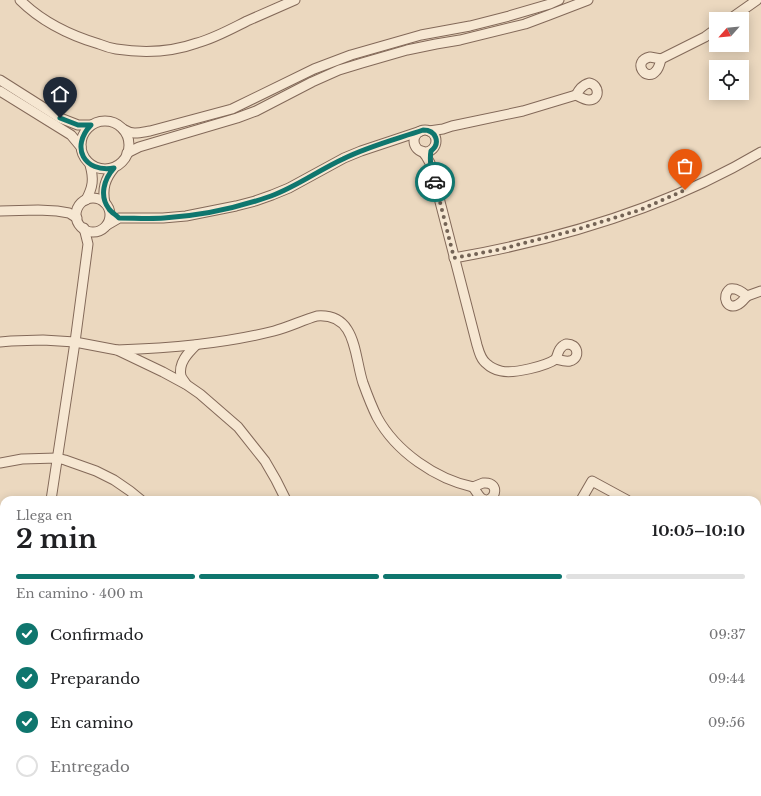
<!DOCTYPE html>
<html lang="es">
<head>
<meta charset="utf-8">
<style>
	:root { --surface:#fff; --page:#f2f2f2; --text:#202124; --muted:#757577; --line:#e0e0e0; --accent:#0f766e }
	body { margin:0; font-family:"Libre Baskerville",serif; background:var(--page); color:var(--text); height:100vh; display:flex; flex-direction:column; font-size:15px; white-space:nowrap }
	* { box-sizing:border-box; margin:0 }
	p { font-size:13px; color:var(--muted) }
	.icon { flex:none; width:22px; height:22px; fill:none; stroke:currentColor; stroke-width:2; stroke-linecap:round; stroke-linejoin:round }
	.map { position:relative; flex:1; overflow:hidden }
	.drawer { position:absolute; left:0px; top:496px; width:761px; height:300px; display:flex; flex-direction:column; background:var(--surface); border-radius:12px 12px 0 0; box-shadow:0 2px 10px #0003 }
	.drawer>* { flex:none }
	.needle { width:26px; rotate:243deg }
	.tools { position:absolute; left:709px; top:12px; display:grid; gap:8px }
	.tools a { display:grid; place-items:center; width:40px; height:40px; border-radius:0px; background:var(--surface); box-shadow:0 2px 10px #0003; font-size:20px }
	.pin { position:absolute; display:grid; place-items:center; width:34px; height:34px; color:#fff; margin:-41px -17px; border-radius:50% 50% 50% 0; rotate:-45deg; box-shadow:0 0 4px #0007 }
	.pin .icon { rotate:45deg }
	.courier { position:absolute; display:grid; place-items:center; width:40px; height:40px; margin:-20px; border:3px solid #0f766e; border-radius:50%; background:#fff; color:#222; box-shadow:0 1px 5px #0007 }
	.summary em { font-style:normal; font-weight:700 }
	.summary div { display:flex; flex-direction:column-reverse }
	.summary { display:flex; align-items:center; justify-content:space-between; height:68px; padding:0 16px }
	h1 { font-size:26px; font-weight:700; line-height:30px }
	.bar { display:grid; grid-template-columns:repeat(4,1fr); gap:6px 4px; align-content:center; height:48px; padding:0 16px }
	.bar i { height:5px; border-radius:3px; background:var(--line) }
	.bar .selected { background:var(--accent) }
	.bar p { grid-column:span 4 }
	ol { padding:0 16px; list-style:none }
	li { display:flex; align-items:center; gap:12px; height:44px }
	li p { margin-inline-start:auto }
	li .icon { padding:4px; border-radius:50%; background:var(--accent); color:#fff; stroke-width:4 }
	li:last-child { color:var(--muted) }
	li i { width:22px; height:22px; border:2px solid var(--line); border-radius:50% }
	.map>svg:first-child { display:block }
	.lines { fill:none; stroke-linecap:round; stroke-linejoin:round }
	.minor-casing { stroke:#836959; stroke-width:11 }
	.minor { stroke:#f6e7d2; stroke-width:9 }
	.done { stroke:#736355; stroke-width:4; stroke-dasharray:0 7.2 }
	.route { stroke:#0f766e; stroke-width:5 }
</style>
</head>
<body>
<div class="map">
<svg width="761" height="796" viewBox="0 0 761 796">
	<rect width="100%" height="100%" fill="#ebd8bf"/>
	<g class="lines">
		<defs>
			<g id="minor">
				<path d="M 20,0 C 42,22 69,35 99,44 C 104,46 110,48 116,49 C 142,53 172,52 197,43 C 215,38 231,29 247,21 C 263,14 279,7 295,0"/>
				<path d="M 730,19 L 757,0"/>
				<path d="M 650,57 L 661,59 C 660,63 659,68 656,71 C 646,83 631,61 650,57 Z"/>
				<path d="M 661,59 L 705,37 L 716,29"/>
				<path d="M 0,80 L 60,118 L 78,125 L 91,125"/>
				<path d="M 589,83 C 600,85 600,100 589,100 C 584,100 580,97 576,95 C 579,90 582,85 589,83 Z"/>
				<path d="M 0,91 L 71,135 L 81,147"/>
				<circle cx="105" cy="145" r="24"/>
				<path d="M 123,129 C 133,135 138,133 150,131 L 232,109 L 314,69 L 351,55 L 421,35 L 470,26 L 509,16 L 550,4 L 559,0"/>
				<circle cx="425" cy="141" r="11"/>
				<path d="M 429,131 L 443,129 L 452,126 L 523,111 L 576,95"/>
				<path d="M 422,151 L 426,156 L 430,163 L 477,345 C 479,352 481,360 487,364 C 491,368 497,370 501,371 C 514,374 546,366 556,359"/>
				<path d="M 127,153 L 139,147 L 237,118 L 256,111 L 312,82 L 339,70 L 362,63 L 407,50 L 436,44 L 460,40 L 525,24 L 549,15 L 588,0"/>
				<circle cx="93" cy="215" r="17"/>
				<path d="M 86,200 C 93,187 94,179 90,165"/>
				<path d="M 105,203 C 102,189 105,179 114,168"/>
				<path d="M 0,211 L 38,210 L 57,211 L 69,213 L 77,218"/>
				<path d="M 107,225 L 119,218 L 163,218 L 186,216 L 236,206 L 255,201 L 272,195 L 289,188 L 344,158 L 361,151 L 421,131"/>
				<path d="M 454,258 C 561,239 667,208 761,152"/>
				<path d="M 730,289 C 737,288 742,292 747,296 C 744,299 742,303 737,305 C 727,310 721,296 730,289 Z"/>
				<path d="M 747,296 L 761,291"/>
				<path d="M 0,342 L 11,341 L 43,340 L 75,342 L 117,350 L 163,372 L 187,385 L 200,394 L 238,427 L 265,461 L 276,480 L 286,500"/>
				<path d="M 566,344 C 578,343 581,358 570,361 C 565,362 560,360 556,359 C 558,353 559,347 566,344 Z"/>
				<path d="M 117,350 C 170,348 222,344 274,331 C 289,327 303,320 317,316 C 357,313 354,356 363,383 C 367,394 372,407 377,417 C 396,452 436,479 473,487"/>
				<path d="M 186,384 C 185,382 182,379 181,376 C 178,363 188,353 196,345"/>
				<path d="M 0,463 L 22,459 L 57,458 L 65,460 L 96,471 L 114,480 L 130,491 L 141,500"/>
				<path d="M 483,483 C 503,481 494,507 481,498 C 478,495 476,491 473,487 Z"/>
				<path d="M 51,500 L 75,342 L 88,244 L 84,228"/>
				<path d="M 581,500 L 592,481 L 627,500"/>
				<path d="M 757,575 L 761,577"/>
				<path d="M 0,592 L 4,589"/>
				<path d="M 0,658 L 4,659"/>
				<path d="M 757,679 L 761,672"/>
				<path d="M 757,737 L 761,739"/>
				<path d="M 0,782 L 4,782"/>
				<path d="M 4,796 L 5,792"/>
				<path d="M 254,796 L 257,792"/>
				<path d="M 688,796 L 690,792"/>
			</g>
		</defs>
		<!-- minor casing -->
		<use href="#minor" class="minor-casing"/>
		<!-- minor -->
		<use href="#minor" class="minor"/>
	</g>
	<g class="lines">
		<!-- done -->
		<path class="done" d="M 435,182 L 454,258 L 497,250 L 572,231 L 640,210 L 685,190"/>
		<!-- route -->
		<path class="route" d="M 60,118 L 78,125 L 91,125 C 70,147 84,173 114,168 C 104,179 99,196 109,209 C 111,212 116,215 119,218 C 134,218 149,219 164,218 C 200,216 237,208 271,196 C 296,187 319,170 343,159 C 369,146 397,139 423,130 C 436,130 441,143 431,151 C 429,162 432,171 435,182"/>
	</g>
</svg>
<div class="tools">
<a><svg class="needle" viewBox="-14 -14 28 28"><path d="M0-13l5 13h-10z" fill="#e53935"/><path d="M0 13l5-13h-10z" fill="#757577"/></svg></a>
<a><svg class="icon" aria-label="locate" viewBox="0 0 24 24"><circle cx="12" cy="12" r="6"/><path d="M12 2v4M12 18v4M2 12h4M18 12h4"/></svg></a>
</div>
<div class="pin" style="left:685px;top:190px;background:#ea580c"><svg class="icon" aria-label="bag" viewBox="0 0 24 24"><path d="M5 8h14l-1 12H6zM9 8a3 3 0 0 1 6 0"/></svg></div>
<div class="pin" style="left:60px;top:118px;background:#1f2937"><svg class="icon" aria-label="home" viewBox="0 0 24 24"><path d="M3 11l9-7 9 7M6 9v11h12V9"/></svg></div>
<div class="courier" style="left:435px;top:182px"><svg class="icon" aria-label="car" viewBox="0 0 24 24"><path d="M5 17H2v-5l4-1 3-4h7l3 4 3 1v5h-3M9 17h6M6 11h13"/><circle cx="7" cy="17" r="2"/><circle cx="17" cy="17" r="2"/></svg></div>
<section class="drawer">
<div class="summary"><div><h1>2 min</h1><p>Llega en</p></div><em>10:05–10:10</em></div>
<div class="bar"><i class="selected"></i><i class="selected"></i><i class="selected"></i><i></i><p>En camino · 400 m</p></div>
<ol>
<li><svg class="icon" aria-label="check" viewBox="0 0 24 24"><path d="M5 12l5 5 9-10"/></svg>Confirmado<p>09:37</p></li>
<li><svg class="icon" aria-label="check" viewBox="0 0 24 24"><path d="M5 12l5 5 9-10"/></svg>Preparando<p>09:44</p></li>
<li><svg class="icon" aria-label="check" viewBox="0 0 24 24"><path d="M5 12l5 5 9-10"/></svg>En camino<p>09:56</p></li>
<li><i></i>Entregado</li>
</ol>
</section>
</div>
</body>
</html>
